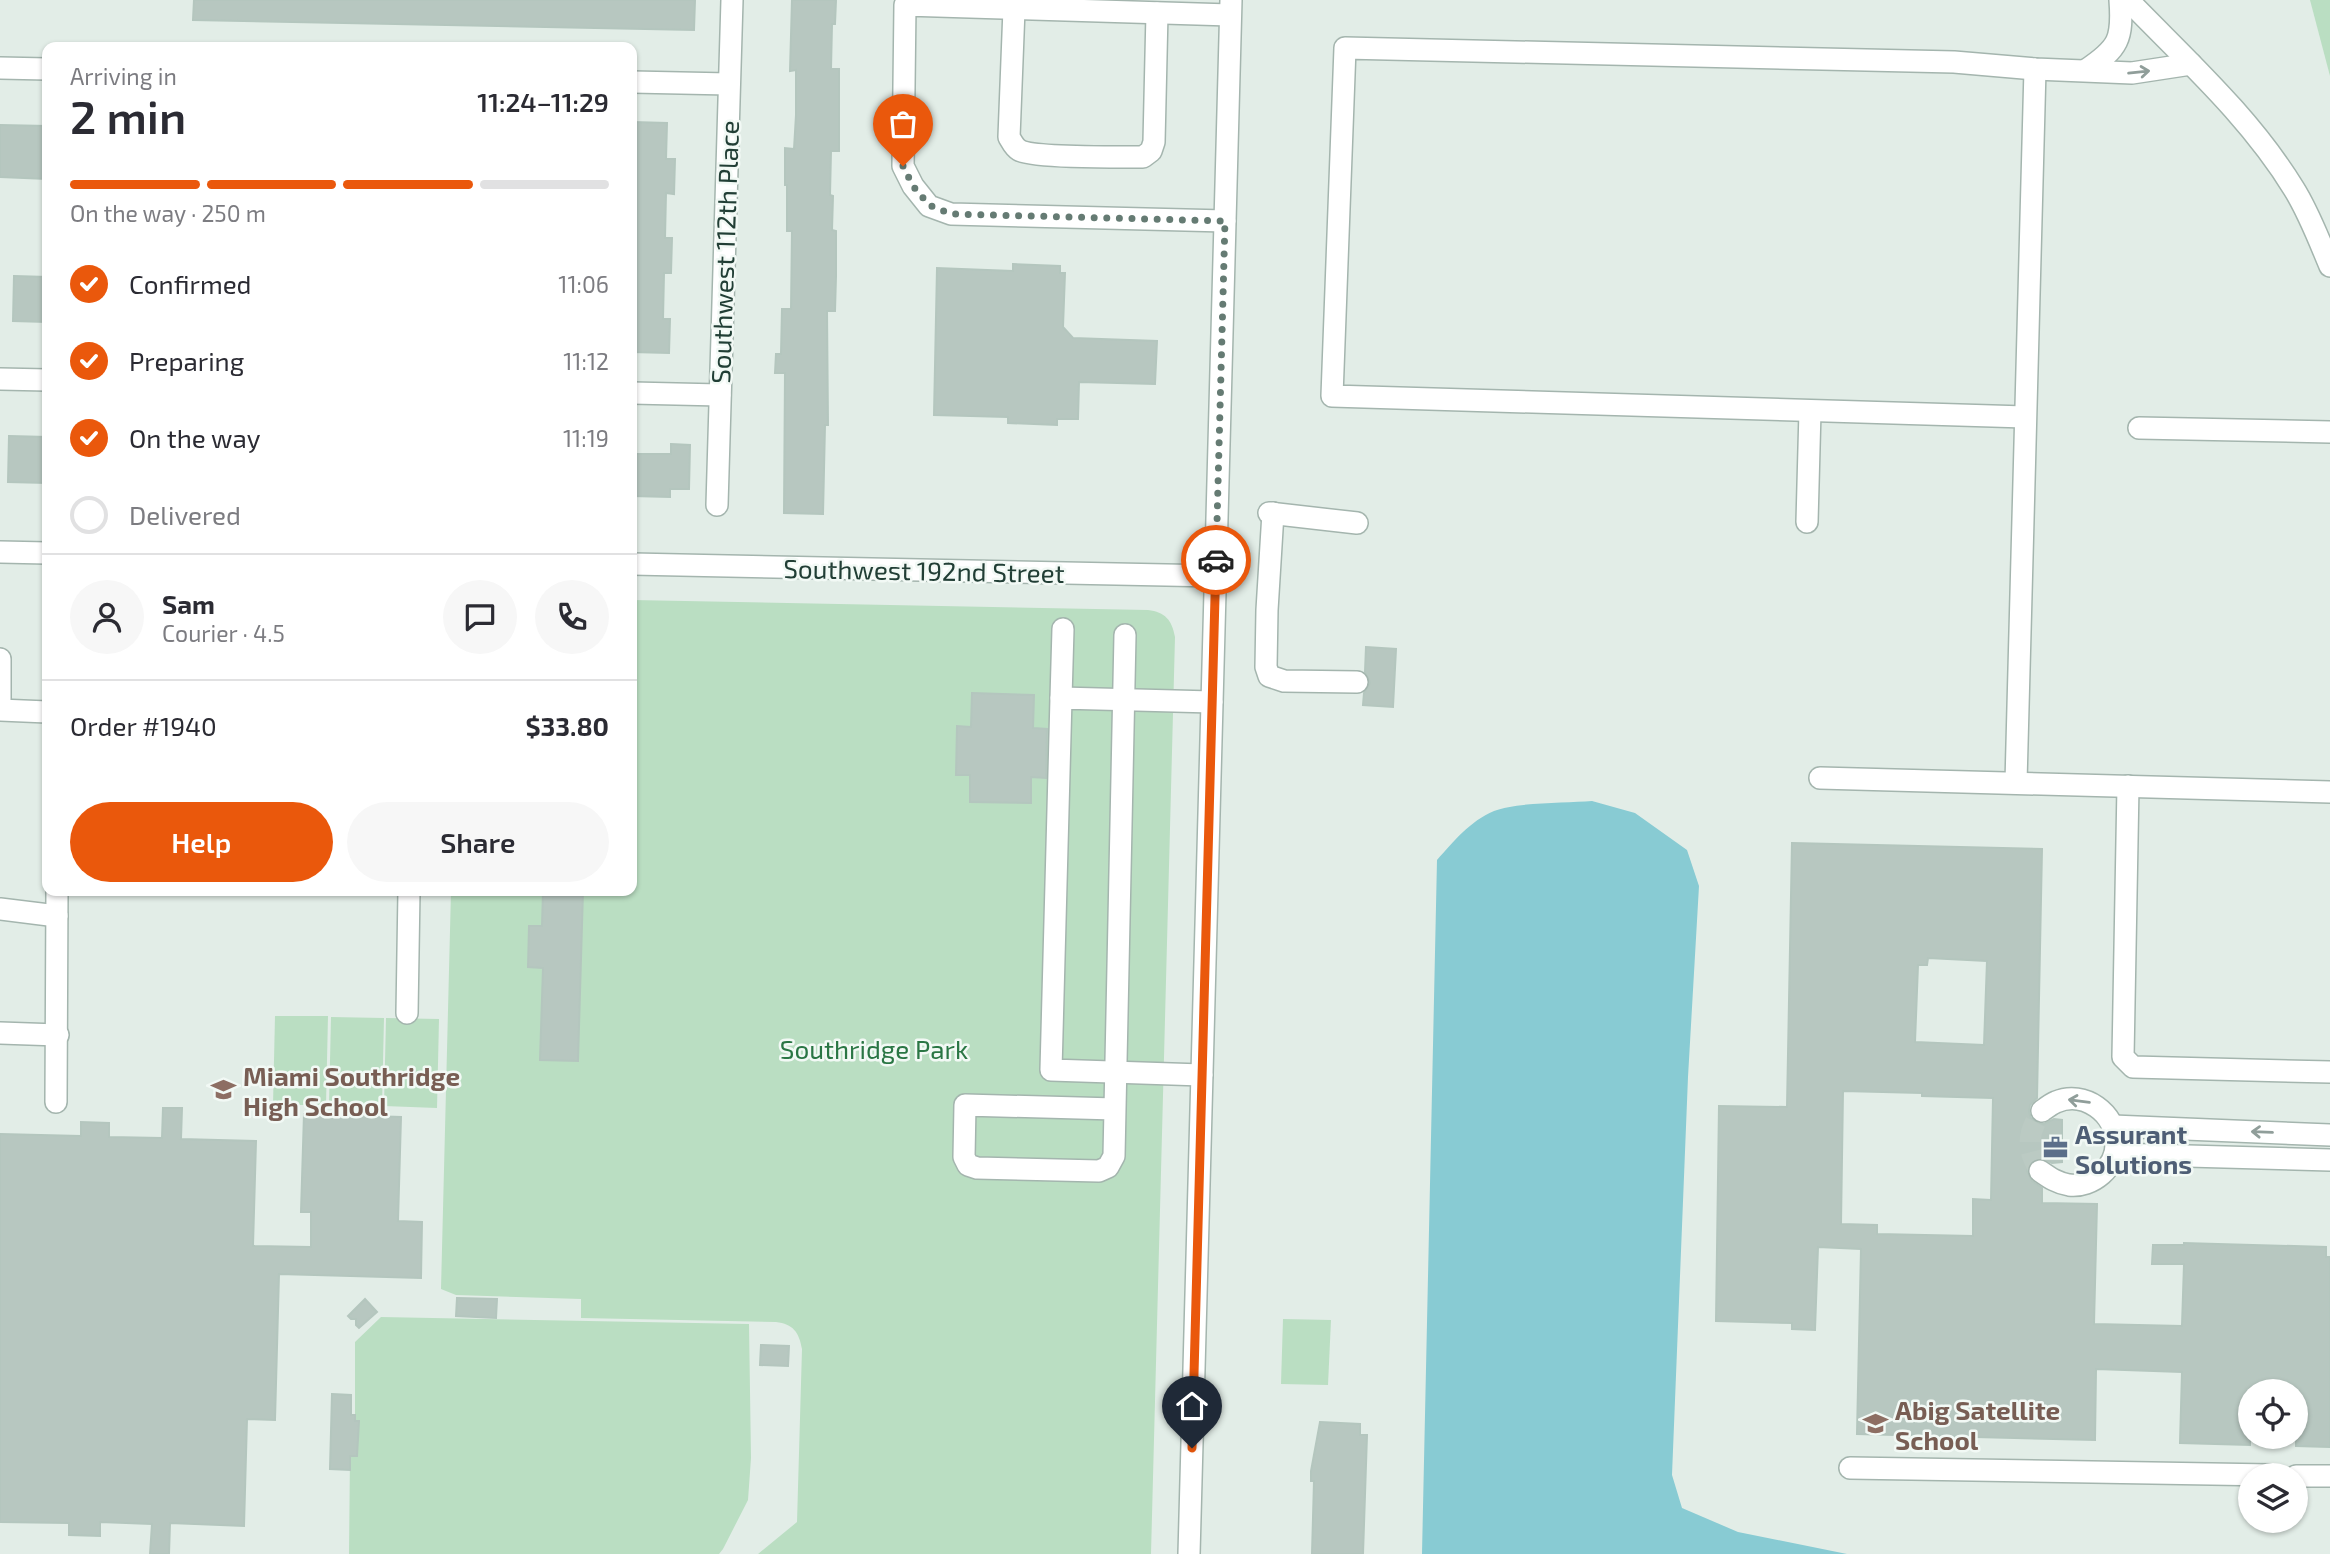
<!DOCTYPE html>
<html lang="en">
<head>
<meta charset="utf-8">
<style>
	:root { --surface:#fff; --page:#f7f7f7; --text:#2b2b33; --muted:#7c7c81; --line:#e1e1e2; --accent:#ea580c }
	body { margin:0; font-family:"Exo 2",sans-serif; background:var(--page); color:var(--text); height:100vh; display:flex; flex-direction:column; font-size:26px; white-space:nowrap }
	* { box-sizing:border-box; margin:0 }
	p { font-size:23px; color:var(--muted) }
	.icon { flex:none; width:38px; height:38px; fill:none; stroke:currentColor; stroke-width:2; stroke-linecap:round; stroke-linejoin:round }
	.map { position:relative; flex:1; overflow:hidden }
	.sheet { position:absolute; left:42px; top:42px; width:595px; height:854px; display:flex; flex-direction:column; background:var(--surface); border-radius:14px; box-shadow:0 2px 5px #0004 }
	.sheet>* { flex:none }
	.fabs { position:absolute; left:2238px; top:1379px; display:grid; gap:14px }
	.fabs a { display:grid; place-items:center; width:70px; height:70px; border-radius:50%; background:var(--surface); box-shadow:0 2px 5px #0004; font-size:35px }
	.pin { position:absolute; display:grid; place-items:center; width:60px; height:60px; color:#fff; margin:-72px -30px; border-radius:50% 50% 50% 0; rotate:-45deg; box-shadow:0 0 7px #0007 }
	.pin .icon { rotate:45deg }
	.courier { position:absolute; display:grid; place-items:center; width:70px; height:70px; margin:-35px; border:5px solid #ea580c; border-radius:50%; background:#fff; color:#222; box-shadow:0 2px 9px #0007 }
	.headline em { font-style:normal; font-weight:600 }
	.headline div { display:flex; flex-direction:column-reverse }
	.headline { display:flex; align-items:center; justify-content:space-between; height:119px; padding:0 28px }
	h1 { font-size:46px; font-weight:600; line-height:52px }
	.bar { display:grid; grid-template-columns:repeat(4,1fr); gap:10px 7px; align-content:center; height:84px; padding:0 28px }
	.bar i { height:9px; border-radius:5px; background:var(--line) }
	.bar .current { background:var(--accent) }
	.bar p { grid-column:span 4 }
	.line { display:flex; align-items:center; gap:18px; padding:0 28px; border-top:2px solid var(--line) }
	.line div { flex:1 }
	.round { display:grid; place-items:center; flex:none; width:74px; height:74px; border-radius:37px; background:var(--page) }
	ol { padding:0 28px; list-style:none }
	li { display:flex; align-items:center; gap:21px; height:77px }
	li p { margin-inline-start:auto }
	li .icon { padding:7px; border-radius:50%; background:var(--accent); color:#fff; stroke-width:4 }
	li:last-child { color:var(--muted) }
	li i { width:38px; height:38px; border:4px solid var(--line); border-radius:50% }
	.cta { display:flex; gap:14px; margin-top:auto; padding:14px 28px }
	.cta a { flex:1; height:80px; border-radius:42px; background:var(--accent); color:#fff; font-size:28px; font-weight:600; line-height:80px; text-align:center }
	.cta a+a { background:var(--page); color:var(--text) }
	.map>svg:first-child { display:block }
	.green { fill:#badec2 }
	.water { fill:#88cbd3 }
	.building { fill:#b7c7c0; stroke:#b4c6be; stroke-width:2; fill-rule:evenodd }
	.lines { fill:none; stroke-linecap:round; stroke-linejoin:round }
	.minor-tunnel { stroke:#bbcac3; stroke-width:21; stroke-dasharray:21 10; stroke-linecap:butt }
	.minor-casing { stroke:#a4b5ae; stroke-width:24 }
	.minor { stroke:#fff; stroke-width:21 }
	.oneway { stroke:#909e9a }
	.done { stroke:#657b73; stroke-width:7; stroke-dasharray:0 12.6 }
	.route { stroke:#ea580c; stroke-width:9 }
	.labels { text-anchor:middle; dominant-baseline:central; stroke-width:5; stroke-linejoin:round; paint-order:stroke }
	.street-label { font-size:26px; fill:#213e35; stroke:#f2f9f5 }
	.park-label { font-size:26px; fill:#2a7644; stroke:#f2f9f5 }
	.education-label { font-size:26px; font-weight:bold; fill:#785e54; stroke:#f2f9f5; text-anchor:start }
	.service-label { font-size:26px; font-weight:bold; fill:#4e5e75; stroke:#f2f9f5; text-anchor:start }
</style>
</head>
<body>
<div class="map">
<svg width="2330" height="1554" viewBox="0 0 2330 1554">
	<rect width="100%" height="100%" fill="#e2ede7"/>
	<!-- green -->
	<g class="green">
		<path d="M 2310,0 L 2330,0 L 2330,76 Z"/>
		<path d="M 632,600 L 1148,610 C 1165,612 1172,620 1175,637 L 1151,1554 L 758,1554 L 797,1522 L 802,1349 C 799,1332 793,1324 776,1322 L 581,1318 L 581,1299 L 456,1295 L 441,1289 L 451,891 L 632,891 Z"/>
		<path d="M 275,1016 L 328,1016 L 326,1105 L 273,1105 Z"/>
		<path d="M 331,1017 L 384,1018 L 382,1106 L 329,1105 Z"/>
		<path d="M 386,1018 L 439,1019 L 437,1108 L 384,1106 Z"/>
		<path d="M 381,1317 L 749,1324 L 751,1458 L 748,1500 L 723,1549 L 719,1554 L 349,1554 L 350,1456 L 357,1455 L 359,1421 L 355,1421 L 355,1342 Z"/>
		<path d="M 1283,1319 L 1331,1320 L 1328,1385 L 1281,1384 Z"/>
	</g>
	<!-- water -->
	<path class="water" d="M 1592,801 L 1635,813 L 1687,850 L 1699,886 L 1688,1077 L 1672,1475 L 1682,1508 L 1738,1532 L 1847,1554 L 1422,1554 L 1437,860 C 1453,842 1470,821 1494,811 C 1517,802 1567,803 1592,801 Z"/>
	<!-- building -->
	<g class="building">
		<path d="M 194,0 L 695,0 L 694,30 L 193,20 Z"/>
		<path d="M 792,0 L 836,0 L 835,24 L 832,24 L 831,69 L 839,69 L 839,151 L 831,151 L 830,195 L 833,196 L 832,230 L 836,231 L 836,276 L 835,311 L 827,311 L 828,425 L 825,425 L 823,514 L 784,513 L 785,373 L 775,373 L 776,354 L 781,354 L 782,309 L 791,309 L 792,231 L 787,231 L 787,185 L 785,185 L 785,148 L 794,149 L 796,115 L 796,70 L 790,71 Z"/>
		<path d="M 632,122 L 667,123 L 666,159 L 675,159 L 674,194 L 666,193 L 665,238 L 672,238 L 671,273 L 664,273 L 663,319 L 670,319 L 669,353 L 632,352 Z"/>
		<path d="M 0,125 L 47,126 L 47,179 L 0,177 Z"/>
		<path d="M 1013,264 L 1060,266 L 1060,273 L 1065,273 L 1063,327 L 1073,338 L 1157,341 L 1155,384 L 1079,382 L 1078,419 L 1057,419 L 1057,425 L 1008,423 L 1008,417 L 934,415 L 937,268 L 1013,271 Z"/>
		<path d="M 14,276 L 47,277 L 47,322 L 13,321 Z"/>
		<path d="M 9,436 L 47,437 L 47,483 L 8,482 Z"/>
		<path d="M 671,444 L 690,445 L 689,489 L 670,489 L 670,497 L 632,496 L 632,454 L 671,454 Z"/>
		<path d="M 1366,647 L 1396,649 L 1393,707 L 1363,705 L 1364,693 L 1370,683 L 1365,672 Z"/>
		<path d="M 972,693 L 1034,695 L 1033,728 L 1047,729 L 1046,778 L 1031,777 L 1031,803 L 970,802 L 970,775 L 956,775 L 957,726 L 971,727 Z"/>
		<path d="M 1792,843 L 2042,849 L 2037,1098 L 2030,1105 L 2029,1112 L 2031,1118 L 2038,1123 L 2044,1124 L 2054,1119 L 2062,1120 L 2062,1162 L 2052,1163 L 2042,1158 L 2035,1159 L 2029,1164 L 2027,1171 L 2032,1181 L 2042,1188 L 2042,1203 L 2097,1204 L 2094,1324 L 2182,1326 L 2184,1264 L 2152,1264 L 2153,1245 L 2184,1245 L 2184,1243 L 2326,1247 L 2326,1257 L 2330,1257 L 2330,1447 L 2296,1446 L 2296,1391 L 2250,1391 L 2250,1445 L 2180,1443 L 2182,1372 L 2096,1369 L 2095,1440 L 1857,1434 L 1861,1249 L 1818,1247 L 1815,1330 L 1792,1329 L 1792,1323 L 1716,1321 L 1719,1106 L 1787,1107 ZM 1928,958 L 1987,961 L 1984,1045 L 1915,1042 L 1918,965 L 1927,965 ZM 1843,1091 L 1922,1093 L 1922,1096 L 1993,1098 L 1991,1200 L 1973,1199 L 1973,1236 L 1877,1234 L 1877,1225 L 1841,1224 Z"/>
		<path d="M 543,891 L 583,891 L 578,1061 L 540,1060 L 543,968 L 528,967 L 529,926 L 542,926 Z"/>
		<path d="M 163,1108 L 182,1108 L 181,1139 L 256,1141 L 253,1246 L 311,1247 L 311,1212 L 301,1212 L 304,1114 L 401,1117 L 398,1221 L 422,1222 L 421,1278 L 279,1274 L 275,1420 L 247,1419 L 244,1526 L 170,1523 L 169,1554 L 150,1554 L 152,1524 L 100,1522 L 100,1536 L 69,1535 L 69,1523 L 0,1522 L 0,1134 L 81,1136 L 81,1122 L 109,1123 L 109,1137 L 162,1138 Z"/>
		<path d="M 457,1298 L 497,1299 L 496,1318 L 456,1316 Z"/>
		<path d="M 365,1299 L 377,1312 L 359,1328 L 356,1325 L 356,1319 L 351,1319 L 348,1316 Z"/>
		<path d="M 761,1345 L 789,1346 L 788,1366 L 760,1365 Z"/>
		<path d="M 332,1394 L 351,1395 L 351,1415 L 355,1415 L 355,1421 L 359,1421 L 357,1456 L 350,1456 L 350,1470 L 330,1469 Z"/>
		<path d="M 1320,1422 L 1360,1424 L 1360,1435 L 1367,1435 L 1363,1554 L 1312,1554 L 1314,1481 L 1311,1481 L 1311,1471 Z"/>
	</g>
	<g class="lines">
		<!-- minor-tunnel -->
		<path class="minor-tunnel" d="M 2040,1171 C 2026,1148 2027,1134 2042,1111"/>
		<defs>
			<g id="minor">
				<path d="M 2128,0 C 2186,60 2250,117 2294,189 C 2309,213 2319,240 2330,266"/>
				<path d="M 1014,9 L 1009,137 C 1012,142 1014,147 1019,150 C 1032,158 1122,157 1143,157 L 1151,151 L 1154,142 L 1157,13"/>
				<path d="M 0,68 L 47,69"/>
				<path d="M 2086,70 C 2119,48 2123,39 2120,0"/>
				<path d="M 632,82 L 729,84"/>
				<path d="M 1225,221 L 951,214 L 929,206 L 913,186 L 903,166 L 905,5 L 1230,15"/>
				<path d="M 0,379 L 47,380"/>
				<path d="M 632,393 L 720,395"/>
				<path d="M 2025,417 L 1332,396 L 1345,48 L 1954,62 L 2035,69 L 2132,73 L 2191,64"/>
				<path d="M 2139,428 L 2330,432"/>
				<path d="M 717,505 L 732,0"/>
				<path d="M 1269,513 L 1357,523"/>
				<path d="M 1273,513 L 1267,610 L 1266,667 L 1269,676 L 1284,681 L 1357,682"/>
				<path d="M 1807,522 L 1810,411"/>
				<path d="M 0,552 L 47,553"/>
				<path d="M 632,564 L 1216,576"/>
				<path d="M 0,659 L 0,710 L 47,712"/>
				<path d="M 1061,698 L 1063,629"/>
				<path d="M 1820,778 L 2330,792"/>
				<path d="M 2016,782 L 2035,69"/>
				<path d="M 2128,786 L 2123,1057 L 2133,1067 L 2330,1072"/>
				<path d="M 0,909 L 57,916"/>
				<path d="M 407,1013 L 409,891"/>
				<path d="M 0,1033 L 58,1035"/>
				<path d="M 1202,1075 L 1051,1070 L 1061,698 L 1212,702"/>
				<path d="M 56,1102 L 57,891"/>
				<path d="M 1115,1109 L 965,1105 L 964,1157 L 968,1165 L 977,1168 L 1099,1171 L 1108,1167 L 1114,1156 L 1125,635"/>
				<path d="M 2113,1126 L 2330,1135"/>
				<path d="M 2115,1154 L 2330,1160"/>
				<path d="M 2040,1171 C 2050,1178 2057,1183 2069,1185 C 2092,1188 2117,1167 2116,1143 C 2116,1113 2084,1090 2056,1102 C 2051,1104 2046,1108 2042,1111"/>
				<path d="M 1850,1468 L 2271,1475"/>
				<path d="M 2296,1476 L 2330,1476"/>
				<path d="M 1189,1554 L 1231,0"/>
			</g>
		</defs>
		<!-- minor casing -->
		<use href="#minor" class="minor-casing"/>
		<!-- minor -->
		<use href="#minor" class="minor"/>
	</g>
	<!-- one-way arrows -->
	<defs><path id="oneway-shaft" d="M-6 0H5M1.5-3L5.5 0L1.5 3" fill="none" stroke-width="1.6" stroke-linecap="round" stroke-linejoin="round" transform="scale(1.75)"/></defs>
	<g class="oneway">
		<use href="#oneway-shaft" transform="translate(2139 72) rotate(-6)"/>
		<use href="#oneway-shaft" transform="translate(2079 1101) rotate(-173)"/>
		<use href="#oneway-shaft" transform="translate(2262 1132) rotate(-178)"/>
	</g>
	<g class="lines">
		<!-- done -->
		<path class="done" d="M 903,166 L 913,186 L 929,205 L 951,214 L 1225,221 L 1216,560"/>
		<!-- route -->
		<path class="route" d="M 1192,1448 L 1216,560"/>
	</g>
	<!-- icons -->
	<defs>
		<symbol id="school-bare" viewBox="-9 -9 18 18"><path d="M0-5L7-2L0 1L-7-2ZM-4 1L0 2.5L4 1V4Q0 6-4 4Z" fill="#8d6e63" stroke="#f2f9f5" stroke-width="2.5" paint-order="stroke"/></symbol>
		<symbol id="office-bare" viewBox="-9 -9 18 18"><path d="M-6-3h4V-5.5h4V-3h4V5H-6ZM-1-4.5V-3h2v-1.5ZM-6 0V1H6V0Z" fill="#5c6f8a" stroke="#f2f9f5" stroke-width="2.5" paint-order="stroke"/></symbol>
	</defs>
	<g fill-rule="evenodd">
		<use href="#school-bare" x="206" y="1072" width="35" height="35"/>
		<use href="#office-bare" x="2038" y="1130" width="35" height="35"/>
		<use href="#school-bare" x="1858" y="1406" width="35" height="35"/>
	</g>
	<g class="labels">
		<!-- street labels -->
		<g class="street-label">
			<text transform="translate(724 252) rotate(-88)">Southwest 112th Place</text>
			<text transform="translate(924 570) rotate(1)">Southwest 192nd Street</text>
		</g>
		<!-- park labels -->
		<g class="park-label">
			<text x="874" y="1048">Southridge Park</text>
		</g>
		<!-- education labels -->
		<g class="education-label">
			<text x="243" y="1075">Miami Southridge<tspan x="243" dy="30">High School</tspan></text>
			<text x="1895" y="1409">Abig Satellite<tspan x="1895" dy="30">School</tspan></text>
		</g>
		<!-- service labels -->
		<g class="service-label">
			<text x="2075" y="1133">Assurant<tspan x="2075" dy="30">Solutions</tspan></text>
		</g>
	</g>
</svg>
<div class="fabs">
<a><svg class="icon" aria-label="locate" viewBox="0 0 24 24"><circle cx="12" cy="12" r="6"/><path d="M12 2v4M12 18v4M2 12h4M18 12h4"/></svg></a>
<a><svg class="icon" aria-label="layers" viewBox="0 0 24 24"><path d="M12 4l9 5-9 5-9-5zM3 14l9 5 9-5"/></svg></a>
</div>
<div class="pin" style="left:903px;top:166px;background:#ea580c"><svg class="icon" aria-label="bag" viewBox="0 0 24 24"><path d="M5 8h14l-1 12H6zM9 8a3 3 0 0 1 6 0"/></svg></div>
<div class="pin" style="left:1192px;top:1448px;background:#1f2937"><svg class="icon" aria-label="home" viewBox="0 0 24 24"><path d="M3 11l9-7 9 7M6 9v11h12V9"/></svg></div>
<div class="courier" style="left:1216px;top:560px"><svg class="icon" aria-label="car" viewBox="0 0 24 24"><path d="M5 17H2v-5l4-1 3-4h7l3 4 3 1v5h-3M9 17h6M6 11h13"/><circle cx="7" cy="17" r="2"/><circle cx="17" cy="17" r="2"/></svg></div>
<section class="sheet">
<div class="headline"><div><h1>2 min</h1><p>Arriving in</p></div><em>11:24–11:29</em></div>
<div class="bar"><i class="current"></i><i class="current"></i><i class="current"></i><i></i><p>On the way · 250 m</p></div>
<ol>
<li><svg class="icon" aria-label="check" viewBox="0 0 24 24"><path d="M5 12l5 5 9-10"/></svg>Confirmed<p>11:06</p></li>
<li><svg class="icon" aria-label="check" viewBox="0 0 24 24"><path d="M5 12l5 5 9-10"/></svg>Preparing<p>11:12</p></li>
<li><svg class="icon" aria-label="check" viewBox="0 0 24 24"><path d="M5 12l5 5 9-10"/></svg>On the way<p>11:19</p></li>
<li><i></i>Delivered</li>
</ol>
<div class="line" style="height:126px"><a class="round"><svg class="icon" aria-label="person" viewBox="0 0 24 24"><circle cx="12" cy="8" r="4"/><path d="M4 21q1-7 8-7t8 7"/></svg></a><div><b>Sam</b><p>Courier · 4.5</p></div><a class="round"><svg class="icon" aria-label="chat" viewBox="0 0 24 24"><path d="M4 5h16v11H9l-5 4z"/></svg></a><a class="round"><svg class="icon" aria-label="phone" viewBox="0 0 24 24"><path d="M5 4h4l2 5-3 2q2 4 5 5l2-3 5 2v4C11 20 4 13 5 4z"/></svg></a></div>
<div class="line" style="height:91px"><div>Order #1940</div><b>$33.80</b></div>
<div class="cta"><a>Help</a><a>Share</a></div>
</section>
</div>
</body>
</html>
